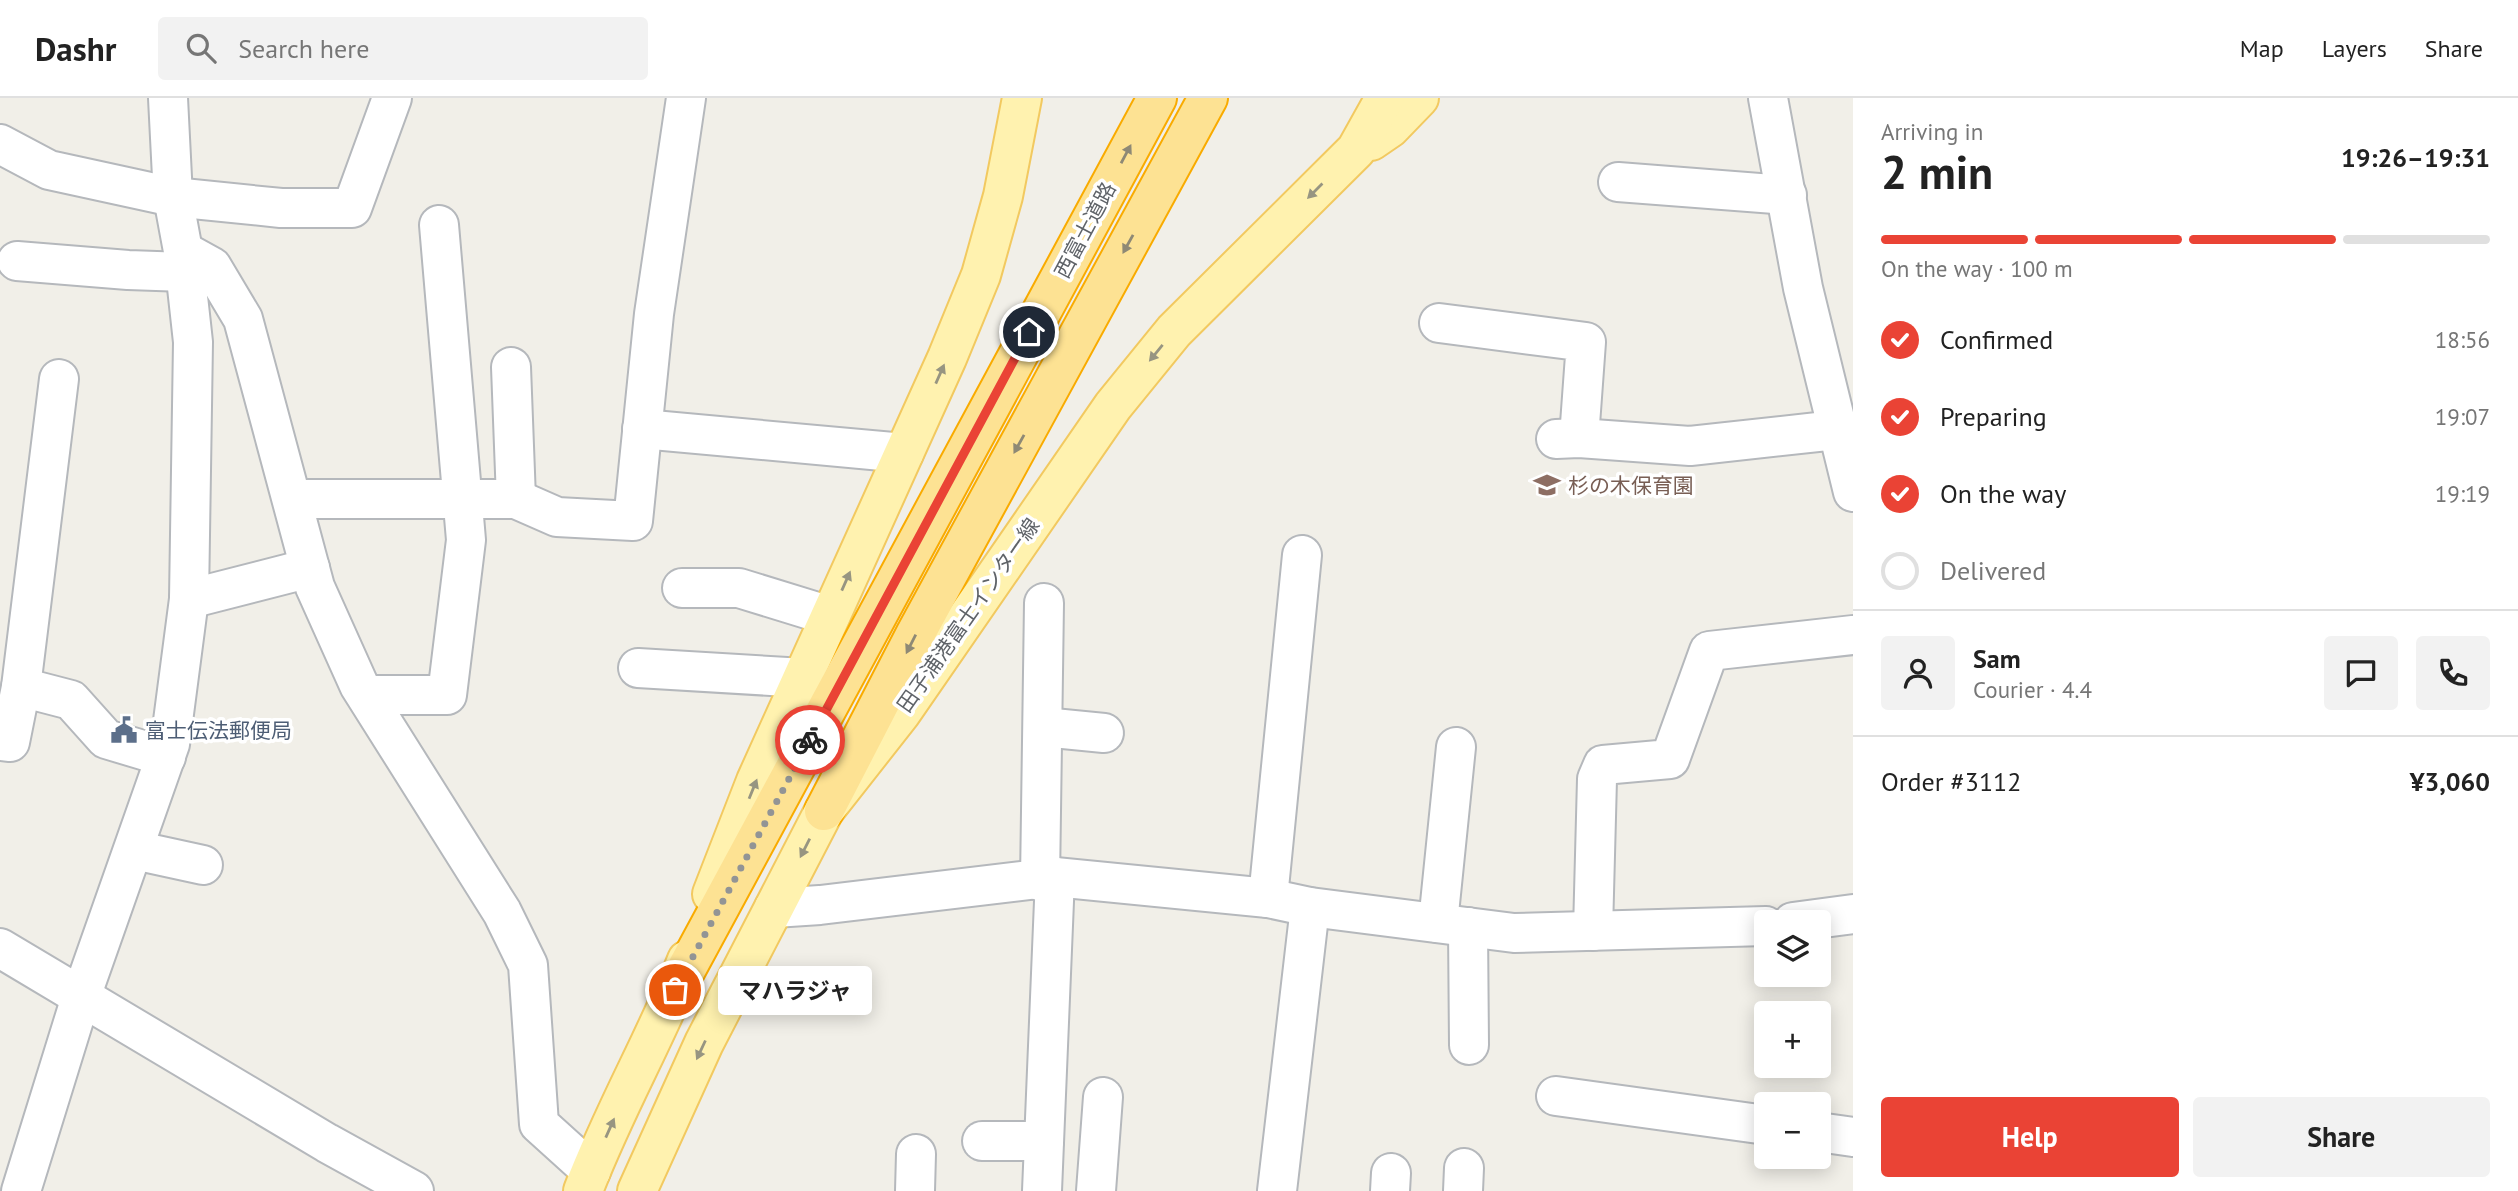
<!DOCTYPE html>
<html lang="en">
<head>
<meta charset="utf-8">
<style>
	:root { --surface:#fff; --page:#f2f2f2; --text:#222; --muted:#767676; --line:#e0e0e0; --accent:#ea4335 }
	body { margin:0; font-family:"PT Sans","Noto Sans JP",sans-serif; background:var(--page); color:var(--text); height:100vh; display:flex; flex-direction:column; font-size:26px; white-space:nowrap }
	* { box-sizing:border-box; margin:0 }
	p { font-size:23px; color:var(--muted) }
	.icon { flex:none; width:38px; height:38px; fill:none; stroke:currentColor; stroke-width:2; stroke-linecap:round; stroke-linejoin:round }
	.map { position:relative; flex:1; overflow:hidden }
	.panel { display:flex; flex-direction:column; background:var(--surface); width:665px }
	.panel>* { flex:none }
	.controls { position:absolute; left:1754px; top:812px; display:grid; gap:14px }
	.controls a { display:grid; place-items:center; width:77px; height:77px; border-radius:7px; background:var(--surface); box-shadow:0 4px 18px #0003; font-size:35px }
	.pin { position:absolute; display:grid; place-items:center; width:60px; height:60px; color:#fff; margin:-30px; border:4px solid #fff; border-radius:50%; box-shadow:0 2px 7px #0007 }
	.courier { position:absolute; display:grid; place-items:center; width:70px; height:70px; margin:-35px; border:5px solid #ea4335; border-radius:50%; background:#fff; color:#222; box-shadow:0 2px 9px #0007 }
	.bubble { position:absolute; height:49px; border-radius:7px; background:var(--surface); box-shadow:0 4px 18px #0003; font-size:23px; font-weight:700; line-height:49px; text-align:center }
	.overview em { font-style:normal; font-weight:700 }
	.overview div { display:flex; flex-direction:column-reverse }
	.overview { display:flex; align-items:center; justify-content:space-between; height:119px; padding:0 28px }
	h1 { font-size:46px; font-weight:700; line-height:52px }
	.bar { display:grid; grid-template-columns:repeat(4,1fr); gap:10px 7px; align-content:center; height:84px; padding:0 28px }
	.bar i { height:9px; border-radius:5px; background:var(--line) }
	.bar .selected { background:var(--accent) }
	.bar p { grid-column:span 4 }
	.line { display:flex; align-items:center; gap:18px; padding:0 28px; border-top:2px solid var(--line) }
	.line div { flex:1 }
	.round { display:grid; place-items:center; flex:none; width:74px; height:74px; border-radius:7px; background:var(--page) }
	ol { padding:0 28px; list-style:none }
	li { display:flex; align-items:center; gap:21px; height:77px }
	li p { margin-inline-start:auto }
	li .icon { padding:7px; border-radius:50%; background:var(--accent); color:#fff; stroke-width:4 }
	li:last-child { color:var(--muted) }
	li i { width:38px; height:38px; border:4px solid var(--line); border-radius:50% }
	.action { display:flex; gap:14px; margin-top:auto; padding:14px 28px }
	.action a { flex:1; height:80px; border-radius:7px; background:var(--accent); color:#fff; font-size:28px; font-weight:700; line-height:80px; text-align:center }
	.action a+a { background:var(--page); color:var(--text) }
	header { display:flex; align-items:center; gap:42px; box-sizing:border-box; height:98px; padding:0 35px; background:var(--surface); border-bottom:2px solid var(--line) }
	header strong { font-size:33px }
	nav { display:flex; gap:38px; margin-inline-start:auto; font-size:24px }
	.search { width:490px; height:63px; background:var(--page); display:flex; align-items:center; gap:18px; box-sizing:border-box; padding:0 24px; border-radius:7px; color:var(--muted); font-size:26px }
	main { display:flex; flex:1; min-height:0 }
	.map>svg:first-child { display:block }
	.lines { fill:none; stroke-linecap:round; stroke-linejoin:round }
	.minor-casing { stroke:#b5b8bc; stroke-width:42 }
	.major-casing { stroke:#f2c960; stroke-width:42 }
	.highway-casing { stroke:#f9ab00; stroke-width:42 }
	.minor { stroke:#fff; stroke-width:38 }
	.major { stroke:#fff2af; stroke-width:38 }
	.highway { stroke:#fde293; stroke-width:38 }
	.oneway { fill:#8e8975 }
	.oneway2 { fill:#979581 }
	.done { stroke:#929495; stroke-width:7; stroke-dasharray:0 12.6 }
	.route { stroke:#ea4335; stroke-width:9 }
	.labels { text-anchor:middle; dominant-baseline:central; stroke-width:7; stroke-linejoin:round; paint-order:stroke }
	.street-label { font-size:21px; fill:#5f6368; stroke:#fff }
	.education-label { font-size:21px; fill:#785e54; stroke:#fff; text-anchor:start }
	.service-label { font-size:21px; fill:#4e5e75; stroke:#fff; text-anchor:start }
</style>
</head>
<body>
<header>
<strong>Dashr</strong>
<div class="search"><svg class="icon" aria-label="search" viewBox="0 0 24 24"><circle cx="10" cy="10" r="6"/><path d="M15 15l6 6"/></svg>Search here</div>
<nav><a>Map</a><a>Layers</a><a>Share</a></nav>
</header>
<main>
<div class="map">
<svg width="1853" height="1093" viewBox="0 0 1853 1093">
	<rect width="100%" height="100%" fill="#f1efe8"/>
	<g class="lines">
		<defs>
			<g id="minor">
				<path d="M 1768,0 L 1803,190 L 1853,394"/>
				<path d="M 0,46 L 49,72 L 173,99 L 281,110 L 352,110 L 392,0"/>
				<path d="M 1618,84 L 1787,97"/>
				<path d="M 183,153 L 212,169 L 243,221 L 315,489 L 359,587 L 502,814 L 528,867 L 539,1026 L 591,1073"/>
				<path d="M 17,163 L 128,172 L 185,174"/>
				<path d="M 1439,225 L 1586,244 L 1579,340"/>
				<path d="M 511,269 L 516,401"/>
				<path d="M 642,331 L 904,355"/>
				<path d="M 1556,341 L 1579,340 L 1690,348 L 1836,332"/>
				<path d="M 292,401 L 516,401 L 557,419 L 633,423 L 654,216 L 686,0"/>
				<path d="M 682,490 L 739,490 L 830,518"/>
				<path d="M 189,501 L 310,470"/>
				<path d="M 638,570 L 804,580"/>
				<path d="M 21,589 L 71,602 L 106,641 L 166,659"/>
				<path d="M 367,597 L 447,597 L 466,442 L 439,127"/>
				<path d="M 1043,629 L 1104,635"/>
				<path d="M 0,643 L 10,644 L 21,589 L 59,281"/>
				<path d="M 134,752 L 203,767"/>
				<path d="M 1040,783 L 1044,505"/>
				<path d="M 1268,800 L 1302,457"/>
				<path d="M 774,810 L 820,807 L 1055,779 L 1268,800 L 1310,809 L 1514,835 L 1766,828"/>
				<path d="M 1793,824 L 1853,816"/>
				<path d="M 1438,825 L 1456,649"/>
				<path d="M 1468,829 L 1469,947"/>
				<path d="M 1593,833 L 1597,681 L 1603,667 L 1670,661 L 1709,553 L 1853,537"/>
				<path d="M 0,850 L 327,1045 L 414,1093"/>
				<path d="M 1556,998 L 1766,1027"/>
				<path d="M 1818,1034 L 1853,1039"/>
				<path d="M 982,1043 L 1044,1043"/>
				<path d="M 21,1093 L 81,899 L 170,646 L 189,501 L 193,244 L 183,153 L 173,99 L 168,0"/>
				<path d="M 915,1093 L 916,1056"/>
				<path d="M 1042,1093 L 1055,779"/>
				<path d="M 1096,1093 L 1103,999"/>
				<path d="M 1277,1093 L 1310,809"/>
				<path d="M 1390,1093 L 1391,1075"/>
				<path d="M 1463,1093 L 1464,1070"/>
			</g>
			<g id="major">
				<path d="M 1371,43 L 1390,30 L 1419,0"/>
				<path d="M 712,796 L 756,683 L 947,260 L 981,177 L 1003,98 L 1022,0"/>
				<path d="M 583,1093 C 613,1014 656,940 687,862"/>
				<path d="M 637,1093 L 704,945 L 824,713 L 901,615 L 1113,308 L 1174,233 L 1356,52 L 1385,0"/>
			</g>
			<g id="highway">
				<path d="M 824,713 L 916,535 L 1208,0"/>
				<path d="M 675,892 L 1157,0"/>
			</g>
		</defs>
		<!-- minor casing -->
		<use href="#minor" class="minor-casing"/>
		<!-- major casing -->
		<use href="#major" class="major-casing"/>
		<!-- highway casing -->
		<use href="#highway" class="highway-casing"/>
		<!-- minor -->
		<use href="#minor" class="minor"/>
		<!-- major -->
		<use href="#major" class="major"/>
		<!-- highway -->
		<use href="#highway" class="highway"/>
	</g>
	<!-- one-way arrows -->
	<defs><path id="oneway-solid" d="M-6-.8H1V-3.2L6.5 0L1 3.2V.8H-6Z" transform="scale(1.75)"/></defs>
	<g class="oneway">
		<use href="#oneway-solid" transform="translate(1126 56) rotate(-62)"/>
		<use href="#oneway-solid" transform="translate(1128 146) rotate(119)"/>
		<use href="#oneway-solid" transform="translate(1019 346) rotate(119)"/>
		<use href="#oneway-solid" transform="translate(911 546) rotate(117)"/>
	</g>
	<g class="oneway2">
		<use href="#oneway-solid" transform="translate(1315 93) rotate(135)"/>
		<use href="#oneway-solid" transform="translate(1156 255) rotate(129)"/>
		<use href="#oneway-solid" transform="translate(940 276) rotate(-66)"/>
		<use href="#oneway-solid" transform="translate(846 483) rotate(-66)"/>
		<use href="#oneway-solid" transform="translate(753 691) rotate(-68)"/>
		<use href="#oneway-solid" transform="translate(805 750) rotate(117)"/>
		<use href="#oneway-solid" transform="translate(701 952) rotate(115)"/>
		<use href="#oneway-solid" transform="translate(610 1030) rotate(-66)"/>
	</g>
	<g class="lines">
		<!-- done -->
		<path class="done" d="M 675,892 L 810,642"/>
		<!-- route -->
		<path class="route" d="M 810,642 L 1029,234"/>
	</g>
	<!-- icons -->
	<defs>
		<symbol id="school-bare" viewBox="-9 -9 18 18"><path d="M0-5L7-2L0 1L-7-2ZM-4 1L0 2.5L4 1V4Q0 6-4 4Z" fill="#8d6e63" stroke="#fff" stroke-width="2.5" paint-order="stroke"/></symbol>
		<symbol id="civic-bare" viewBox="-9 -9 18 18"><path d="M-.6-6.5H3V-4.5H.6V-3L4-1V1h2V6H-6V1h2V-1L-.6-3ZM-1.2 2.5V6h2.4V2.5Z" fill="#5c6f8a" stroke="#fff" stroke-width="2.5" paint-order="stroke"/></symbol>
	</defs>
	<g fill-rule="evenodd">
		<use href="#school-bare" x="1528" y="368" width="38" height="38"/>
		<use href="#civic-bare" x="105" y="613" width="38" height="38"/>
	</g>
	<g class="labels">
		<!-- street labels -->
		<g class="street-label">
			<text transform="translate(1085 132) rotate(-62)">西富士道路</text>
			<text transform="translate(968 517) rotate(-55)">田子浦港富士インター線</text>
		</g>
		<!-- education labels -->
		<g class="education-label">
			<text x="1568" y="387">杉の木保育園</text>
		</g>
		<!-- service labels -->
		<g class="service-label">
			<text x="145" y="632">富士伝法郵便局</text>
		</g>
	</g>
</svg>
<div class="controls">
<a><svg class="icon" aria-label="layers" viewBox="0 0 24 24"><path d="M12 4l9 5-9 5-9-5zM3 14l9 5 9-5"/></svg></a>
<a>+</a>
<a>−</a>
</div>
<div class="pin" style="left:675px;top:892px;background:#ea580c"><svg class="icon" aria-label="bag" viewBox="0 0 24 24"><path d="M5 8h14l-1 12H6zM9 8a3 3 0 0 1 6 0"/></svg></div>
<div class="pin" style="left:1029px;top:234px;background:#1f2937"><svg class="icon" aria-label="home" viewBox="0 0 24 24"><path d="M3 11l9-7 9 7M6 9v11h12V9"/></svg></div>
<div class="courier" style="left:810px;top:642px"><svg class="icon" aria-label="bike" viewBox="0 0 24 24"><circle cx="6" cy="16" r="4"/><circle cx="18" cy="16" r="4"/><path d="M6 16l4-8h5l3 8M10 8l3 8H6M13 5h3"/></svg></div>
<div class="bubble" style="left:718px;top:868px;width:154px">マハラジャ</div>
</div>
<section class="panel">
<div class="overview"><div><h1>2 min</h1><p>Arriving in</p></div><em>19:26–19:31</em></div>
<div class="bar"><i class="selected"></i><i class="selected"></i><i class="selected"></i><i></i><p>On the way · 100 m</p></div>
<ol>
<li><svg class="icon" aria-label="check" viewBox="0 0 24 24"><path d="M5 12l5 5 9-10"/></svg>Confirmed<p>18:56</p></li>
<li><svg class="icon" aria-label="check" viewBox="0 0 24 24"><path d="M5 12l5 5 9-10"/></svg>Preparing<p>19:07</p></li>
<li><svg class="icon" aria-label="check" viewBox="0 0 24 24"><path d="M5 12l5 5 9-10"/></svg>On the way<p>19:19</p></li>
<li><i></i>Delivered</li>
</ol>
<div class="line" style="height:126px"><a class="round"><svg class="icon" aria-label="person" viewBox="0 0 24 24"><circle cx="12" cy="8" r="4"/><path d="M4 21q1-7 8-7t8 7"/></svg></a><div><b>Sam</b><p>Courier · 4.4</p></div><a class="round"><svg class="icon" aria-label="chat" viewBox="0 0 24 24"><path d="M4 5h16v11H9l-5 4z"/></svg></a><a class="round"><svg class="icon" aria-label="phone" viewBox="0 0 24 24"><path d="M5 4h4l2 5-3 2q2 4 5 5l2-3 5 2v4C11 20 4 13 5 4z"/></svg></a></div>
<div class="line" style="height:91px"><div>Order #3112</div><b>¥3,060</b></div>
<div class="action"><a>Help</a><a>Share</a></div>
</section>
</main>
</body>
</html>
